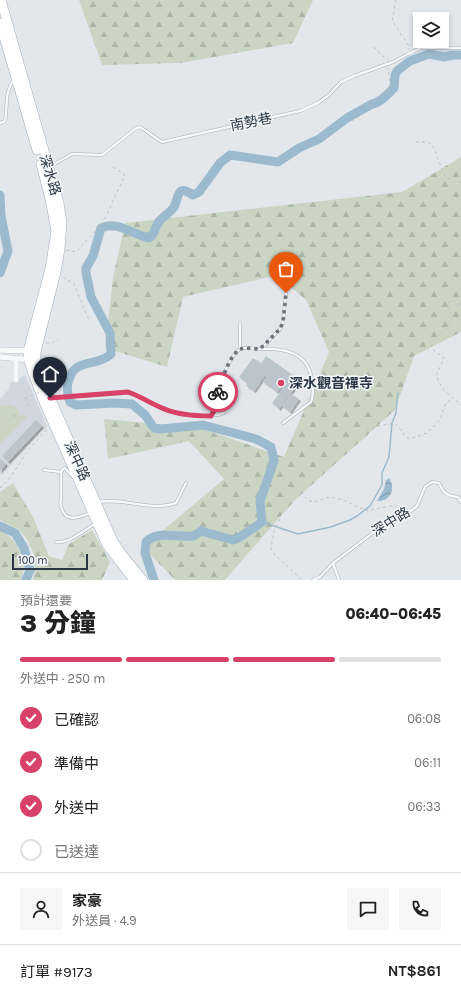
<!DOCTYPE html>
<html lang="zh-TW">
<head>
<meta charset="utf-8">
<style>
	:root { --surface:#fff; --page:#f6f6f6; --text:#222; --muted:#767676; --line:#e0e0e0; --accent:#d84168 }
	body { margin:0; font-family:Karla,"Noto Sans TC",sans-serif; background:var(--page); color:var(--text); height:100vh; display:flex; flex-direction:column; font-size:15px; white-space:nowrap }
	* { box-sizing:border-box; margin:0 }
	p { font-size:13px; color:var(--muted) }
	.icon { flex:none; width:22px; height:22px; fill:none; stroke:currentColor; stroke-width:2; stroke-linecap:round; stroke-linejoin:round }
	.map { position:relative; height:580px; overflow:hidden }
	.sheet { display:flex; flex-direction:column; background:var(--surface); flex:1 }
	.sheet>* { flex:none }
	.fabs { position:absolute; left:413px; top:12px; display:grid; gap:8px }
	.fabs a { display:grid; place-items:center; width:36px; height:36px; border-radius:0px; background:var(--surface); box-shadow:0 2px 6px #0003; font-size:20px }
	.scale { position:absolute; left:12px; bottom:10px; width:76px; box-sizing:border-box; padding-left:4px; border:2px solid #293746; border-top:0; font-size:11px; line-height:14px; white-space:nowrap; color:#293746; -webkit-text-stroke:3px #f3f6f9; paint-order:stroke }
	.pin { position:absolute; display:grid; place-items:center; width:34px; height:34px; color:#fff; margin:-41px -17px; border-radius:50% 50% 50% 0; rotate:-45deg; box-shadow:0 0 4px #0007 }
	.pin .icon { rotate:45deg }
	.courier { position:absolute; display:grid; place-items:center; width:40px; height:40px; margin:-20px; border:3px solid #d84168; border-radius:50%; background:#fff; color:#222; box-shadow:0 1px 5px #0007 }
	.overview em { font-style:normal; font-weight:800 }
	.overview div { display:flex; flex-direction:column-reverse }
	.overview { display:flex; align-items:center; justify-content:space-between; height:68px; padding:0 20px }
	h1 { font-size:26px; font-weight:800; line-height:30px }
	.bar { display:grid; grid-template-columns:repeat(4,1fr); gap:6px 4px; align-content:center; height:48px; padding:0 20px }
	.bar i { height:5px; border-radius:3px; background:var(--line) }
	.bar .on { background:var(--accent) }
	.bar p { grid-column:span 4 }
	.line { display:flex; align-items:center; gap:10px; padding:0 20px; border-top:1px solid var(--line) }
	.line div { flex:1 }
	.round { display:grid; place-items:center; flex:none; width:42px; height:42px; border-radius:0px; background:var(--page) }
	ol { padding:0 20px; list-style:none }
	li { display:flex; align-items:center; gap:12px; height:44px }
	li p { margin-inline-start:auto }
	li .icon { padding:4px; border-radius:50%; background:var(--accent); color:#fff; stroke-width:4 }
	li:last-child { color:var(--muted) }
	li i { width:22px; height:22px; border:2px solid var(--line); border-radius:50% }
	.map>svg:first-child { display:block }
	.built { fill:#d1d7de }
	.grass { fill:url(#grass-tufts) }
	.forest { fill:url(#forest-firs) }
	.pitch { fill:#cad6c3 }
	.water { fill:url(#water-waves) }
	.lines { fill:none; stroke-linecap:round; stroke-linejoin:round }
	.stream { stroke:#9cbace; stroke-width:1.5 }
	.river { stroke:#9cbace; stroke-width:9 }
	.building { fill:#bcc4cc; filter:url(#shadow) }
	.service-casing { stroke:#a7afb7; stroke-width:3.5 }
	.minor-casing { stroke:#a7afb7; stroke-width:6 }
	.primary-casing { stroke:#a1adb9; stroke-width:10 }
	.path { stroke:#bdc2c8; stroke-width:1; stroke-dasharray:3 3; stroke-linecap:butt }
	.service { stroke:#f6f8fa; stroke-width:2.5 }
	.minor { stroke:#f6f8fa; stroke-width:5.5 }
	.primary { stroke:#fff; stroke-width:9 }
	.path-bridge { stroke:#bdc2c8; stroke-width:1; stroke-dasharray:3 3; stroke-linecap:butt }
	.done { stroke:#6a7580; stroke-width:4; stroke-dasharray:0 7.2 }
	.route { stroke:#d84168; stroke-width:5 }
	.poi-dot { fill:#d84168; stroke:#f3f6f9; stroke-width:1.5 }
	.labels { text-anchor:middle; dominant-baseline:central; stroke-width:3; stroke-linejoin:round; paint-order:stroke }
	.street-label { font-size:14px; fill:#293746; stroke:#f3f6f9 }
	.poi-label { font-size:14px; font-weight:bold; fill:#293746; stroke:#f3f6f9; text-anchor:start }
</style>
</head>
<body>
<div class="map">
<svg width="461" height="580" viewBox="0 0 461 580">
	<defs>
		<pattern id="grass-tufts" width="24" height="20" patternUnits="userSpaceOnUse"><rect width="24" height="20" fill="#cad6c3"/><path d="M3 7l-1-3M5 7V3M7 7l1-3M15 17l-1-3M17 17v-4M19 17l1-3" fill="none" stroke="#aeb8a9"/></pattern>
		<pattern id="forest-firs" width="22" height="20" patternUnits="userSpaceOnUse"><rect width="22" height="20" fill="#cad6c3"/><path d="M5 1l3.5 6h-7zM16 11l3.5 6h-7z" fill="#aeb8a9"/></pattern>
		<pattern id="water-waves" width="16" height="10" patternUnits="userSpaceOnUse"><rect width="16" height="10" fill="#9cbace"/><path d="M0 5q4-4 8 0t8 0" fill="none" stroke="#7f98a9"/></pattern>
		<filter id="shadow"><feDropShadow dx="2" dy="2" stdDeviation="0" flood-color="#0004"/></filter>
	</defs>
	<rect width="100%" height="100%" fill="#e3e7ec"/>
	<!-- built -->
	<path class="built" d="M 25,375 L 47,426 L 3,474 L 0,475 L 0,399 L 9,389 L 10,383 Z"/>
	<!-- grass -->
	<path class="grass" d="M 4,409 C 30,410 8,430 0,438 L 0,413 Z"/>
	<!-- forest -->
	<g class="forest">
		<path d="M 79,0 L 313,0 L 293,43 L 181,63 L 102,65 Z"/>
		<path d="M 461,157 L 461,332 L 414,356 L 395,410 L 294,501 L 225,580 L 175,580 L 143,547 L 224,479 L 189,441 L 108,459 L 104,419 L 200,428 L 284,457 L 329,352 L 306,300 L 277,275 L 183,297 L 167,367 L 105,348 L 113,278 L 125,223 L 402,192 Z"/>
		<path d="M 13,483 L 33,517 L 49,556 L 62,560 L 69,544 L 92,530 L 110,562 L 102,580 L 33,580 L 36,559 L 27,539 L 18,529 L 0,520 L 0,492 Z"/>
		<path d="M 0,530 C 17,538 29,562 21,580 L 0,580 Z"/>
	</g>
	<!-- pitch -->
	<path class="pitch" d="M 2,405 C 14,405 17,405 21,417 L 23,414 L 27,417 L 0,445 L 0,423 L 4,419 L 11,426 C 20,417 15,410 4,409 L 0,413 L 0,406 Z"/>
	<!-- water -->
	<path class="water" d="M 389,478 C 396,489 391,502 377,501 L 384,489 L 386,480 Z"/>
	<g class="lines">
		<!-- stream -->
		<path class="stream" d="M 262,522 L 298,534 L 331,527 L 350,520 L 357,516 L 370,506 L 382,485 L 382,473 L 389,457 L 392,423 L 396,413 L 398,393"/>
		<!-- river -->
		<g class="river">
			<path d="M 0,195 L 1,216 L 8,251 L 0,273"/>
			<path d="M 0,526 L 15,533 L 24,548 L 30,570 L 26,580"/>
			<path d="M 154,580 L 145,553 L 146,542 C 157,530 178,538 193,536 C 196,535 199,532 201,531 L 233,540 L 240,537 L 262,522 L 260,501 L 274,461 L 271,447 L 256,439 L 203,425 L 161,429 L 154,428 L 145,415 L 132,404 L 114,403 L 76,405 L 70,402 C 67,394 66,385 70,377 C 77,358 97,367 111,354 L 110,333 L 91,297 L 86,273 L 86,268 L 93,256 L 101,228 C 116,220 134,235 149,238 C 156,234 154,228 158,223 C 162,217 170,213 174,207 C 179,198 176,183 193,195 L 199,192 L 220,163 L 230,155 L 278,162 L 299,148 L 319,139 L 347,118 L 372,104 C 380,103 388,94 394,88 L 395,75 L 397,71 L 410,61 L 429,54 L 444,57 L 453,55 L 461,55"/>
		</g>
	</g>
	<!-- building -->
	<g class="building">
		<path d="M 266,356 L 300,380 L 279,409 L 272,403 L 284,387 L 282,385 L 277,392 L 263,382 L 267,376 L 265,375 L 254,391 L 246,386 Z"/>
		<path d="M 253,358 L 261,363 L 247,383 L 239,377 Z"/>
		<path d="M 292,394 L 299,399 L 290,412 L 282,406 Z"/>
		<path d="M 36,420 L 42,426 L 8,462 L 2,456 Z"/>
		<path d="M 1,459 L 6,464 L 0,471 L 0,460 Z"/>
	</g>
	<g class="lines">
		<defs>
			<g id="service">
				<path d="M 0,123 L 5,121 C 8,106 4,93 14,79"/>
				<path d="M 51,166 L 72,154 L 102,155 L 135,129 L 140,127 L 162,142 L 300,111 L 318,103 L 329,95 L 341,82 L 354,76 L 393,62 L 408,54 L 421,48 L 461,48"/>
				<path d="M 240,349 L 240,323"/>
				<path d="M 261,349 L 280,329 L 283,322 L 286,293"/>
				<path d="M 53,398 L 128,393 C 140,396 150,403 162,408 C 179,416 206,419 224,413"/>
				<path d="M 211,416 C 215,409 215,403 217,395 C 219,384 230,355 240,349 C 245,346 253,349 258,349 C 282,348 309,351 312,381 C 313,388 314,395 311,402 L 283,423"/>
				<path d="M 44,470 L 61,472"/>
				<path d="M 72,476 L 65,468 L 63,469 L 61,472 L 61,499 C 60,503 60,505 62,509 C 66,523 80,517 90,513"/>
				<path d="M 98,502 C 124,497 150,512 176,503 L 186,483"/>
				<path d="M 56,542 C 69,544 84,530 95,524"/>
				<path d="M 333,563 L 339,580"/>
				<path d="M 313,580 L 320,577 L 333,563 L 374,532 L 402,518 L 417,506 L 425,487 L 432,482 L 439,483 C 443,493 447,496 458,497 L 461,502"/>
			</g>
			<g id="minor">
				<path d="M 0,350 L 30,351"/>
				<path d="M 0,357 L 32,360"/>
				<path d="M 16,380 L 16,358"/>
			</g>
			<g id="primary">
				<path d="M 1,0 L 59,203 L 62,223 L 60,249 L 56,272 L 36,352 L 36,360 L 42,379 L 112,539 L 120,552 L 143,580"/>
				<path d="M 0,23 L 37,150"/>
				<path d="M 41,164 L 50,199 L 56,231 L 50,269 L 28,351 L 29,360 L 32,371 L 44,402 L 107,545 L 134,580"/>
			</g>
		</defs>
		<!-- service casing -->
		<use href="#service" class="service-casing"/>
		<!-- minor casing -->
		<use href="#minor" class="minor-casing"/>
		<!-- primary casing -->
		<use href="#primary" class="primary-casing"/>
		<!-- path -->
		<g class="path">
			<path d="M 396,0 L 392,21 L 409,46 L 408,49"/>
			<path d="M 374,47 L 381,55 L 389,60"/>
			<path d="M 353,121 L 355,110 L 364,104 L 374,101 L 388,91 L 390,86 L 388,68"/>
			<path d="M 416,142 L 428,142 L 433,146 L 444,174 C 448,179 454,183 461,182"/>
			<path d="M 66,250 L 76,252 L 103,223 L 125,175 L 113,167"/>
			<path d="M 63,277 L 74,284 L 89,320"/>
			<path d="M 461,305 L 452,300 L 448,303 C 447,310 451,312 452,318 C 454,326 436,336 431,342 L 432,349 L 444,358 L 436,376 L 443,389 L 461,405"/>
			<path d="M 46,343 L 52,343 L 58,339"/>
			<path d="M 53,387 L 55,386 L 57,391 L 55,391"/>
			<path d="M 25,398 L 30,409"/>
			<path d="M 366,429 L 387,424 L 396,424 L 406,437 L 410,439 L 427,433 L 440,420 L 445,405 L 453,397"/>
			<path d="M 0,488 C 11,479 15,470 23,458 C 30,447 38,439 47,429"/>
			<path d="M 301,492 L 309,501 L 314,502 L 330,497 L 343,500 L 367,511 L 394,505 L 397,508 L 394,514 L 384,522"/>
			<path d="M 280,519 L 274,531 L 271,549 L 275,555 L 302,580"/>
		</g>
		<!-- service -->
		<use href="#service" class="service"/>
		<!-- minor -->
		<use href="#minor" class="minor"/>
		<!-- primary -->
		<use href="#primary" class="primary"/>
		<!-- path-bridge -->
		<path class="path-bridge" d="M 25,398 L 53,387"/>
	</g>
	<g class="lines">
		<!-- done -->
		<path class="done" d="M 218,392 C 221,382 230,353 241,349 C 246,347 255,349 260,349 L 280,329 L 283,322 L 286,293"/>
		<!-- route -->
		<path class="route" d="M 50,398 L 128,392 C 140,396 150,403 162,408 C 177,415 195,416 211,416 L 215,409 L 218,392"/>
	</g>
	<!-- markers -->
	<circle class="poi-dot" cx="281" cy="383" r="4"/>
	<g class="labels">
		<!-- street labels -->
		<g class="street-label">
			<text transform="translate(251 122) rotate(-11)">南勢巷</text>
			<text transform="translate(50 175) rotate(73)">深水路</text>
			<text transform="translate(77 461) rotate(66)">深中路</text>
			<text transform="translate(391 522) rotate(-32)">深中路</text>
		</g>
		<!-- poi labels -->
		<g class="poi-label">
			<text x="289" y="383">深水觀音禪寺</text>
		</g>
	</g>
</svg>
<div class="fabs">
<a><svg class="icon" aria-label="layers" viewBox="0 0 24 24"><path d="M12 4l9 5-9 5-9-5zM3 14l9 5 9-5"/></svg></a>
</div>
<div class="scale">100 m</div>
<div class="pin" style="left:286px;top:293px;background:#ea580c"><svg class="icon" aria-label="bag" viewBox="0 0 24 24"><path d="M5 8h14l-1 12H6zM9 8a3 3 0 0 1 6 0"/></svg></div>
<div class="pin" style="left:50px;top:398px;background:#1f2937"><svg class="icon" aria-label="home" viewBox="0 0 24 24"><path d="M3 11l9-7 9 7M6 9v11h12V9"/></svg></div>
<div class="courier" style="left:218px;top:392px"><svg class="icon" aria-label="bike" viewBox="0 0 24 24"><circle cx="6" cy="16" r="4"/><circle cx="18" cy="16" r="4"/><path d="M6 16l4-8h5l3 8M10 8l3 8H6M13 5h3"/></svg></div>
</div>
<section class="sheet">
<div class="overview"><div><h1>3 分鐘</h1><p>預計還要</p></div><em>06:40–06:45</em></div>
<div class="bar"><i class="on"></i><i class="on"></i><i class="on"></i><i></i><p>外送中 · 250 m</p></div>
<ol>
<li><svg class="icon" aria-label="check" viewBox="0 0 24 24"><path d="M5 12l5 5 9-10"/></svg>已確認<p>06:08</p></li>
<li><svg class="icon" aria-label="check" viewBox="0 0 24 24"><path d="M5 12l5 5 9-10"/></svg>準備中<p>06:11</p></li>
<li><svg class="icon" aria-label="check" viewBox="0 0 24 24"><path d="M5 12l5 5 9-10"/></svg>外送中<p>06:33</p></li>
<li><i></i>已送達</li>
</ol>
<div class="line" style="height:72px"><a class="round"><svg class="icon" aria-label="person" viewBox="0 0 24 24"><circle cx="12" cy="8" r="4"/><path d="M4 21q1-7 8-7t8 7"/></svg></a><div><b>家豪</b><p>外送員 · 4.9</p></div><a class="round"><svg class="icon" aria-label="chat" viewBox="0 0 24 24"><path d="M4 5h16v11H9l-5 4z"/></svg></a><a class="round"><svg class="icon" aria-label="phone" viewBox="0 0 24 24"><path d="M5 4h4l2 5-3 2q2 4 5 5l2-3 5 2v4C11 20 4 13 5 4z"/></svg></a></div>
<div class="line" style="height:52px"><div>訂單 #9173</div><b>NT$861</b></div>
</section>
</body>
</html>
